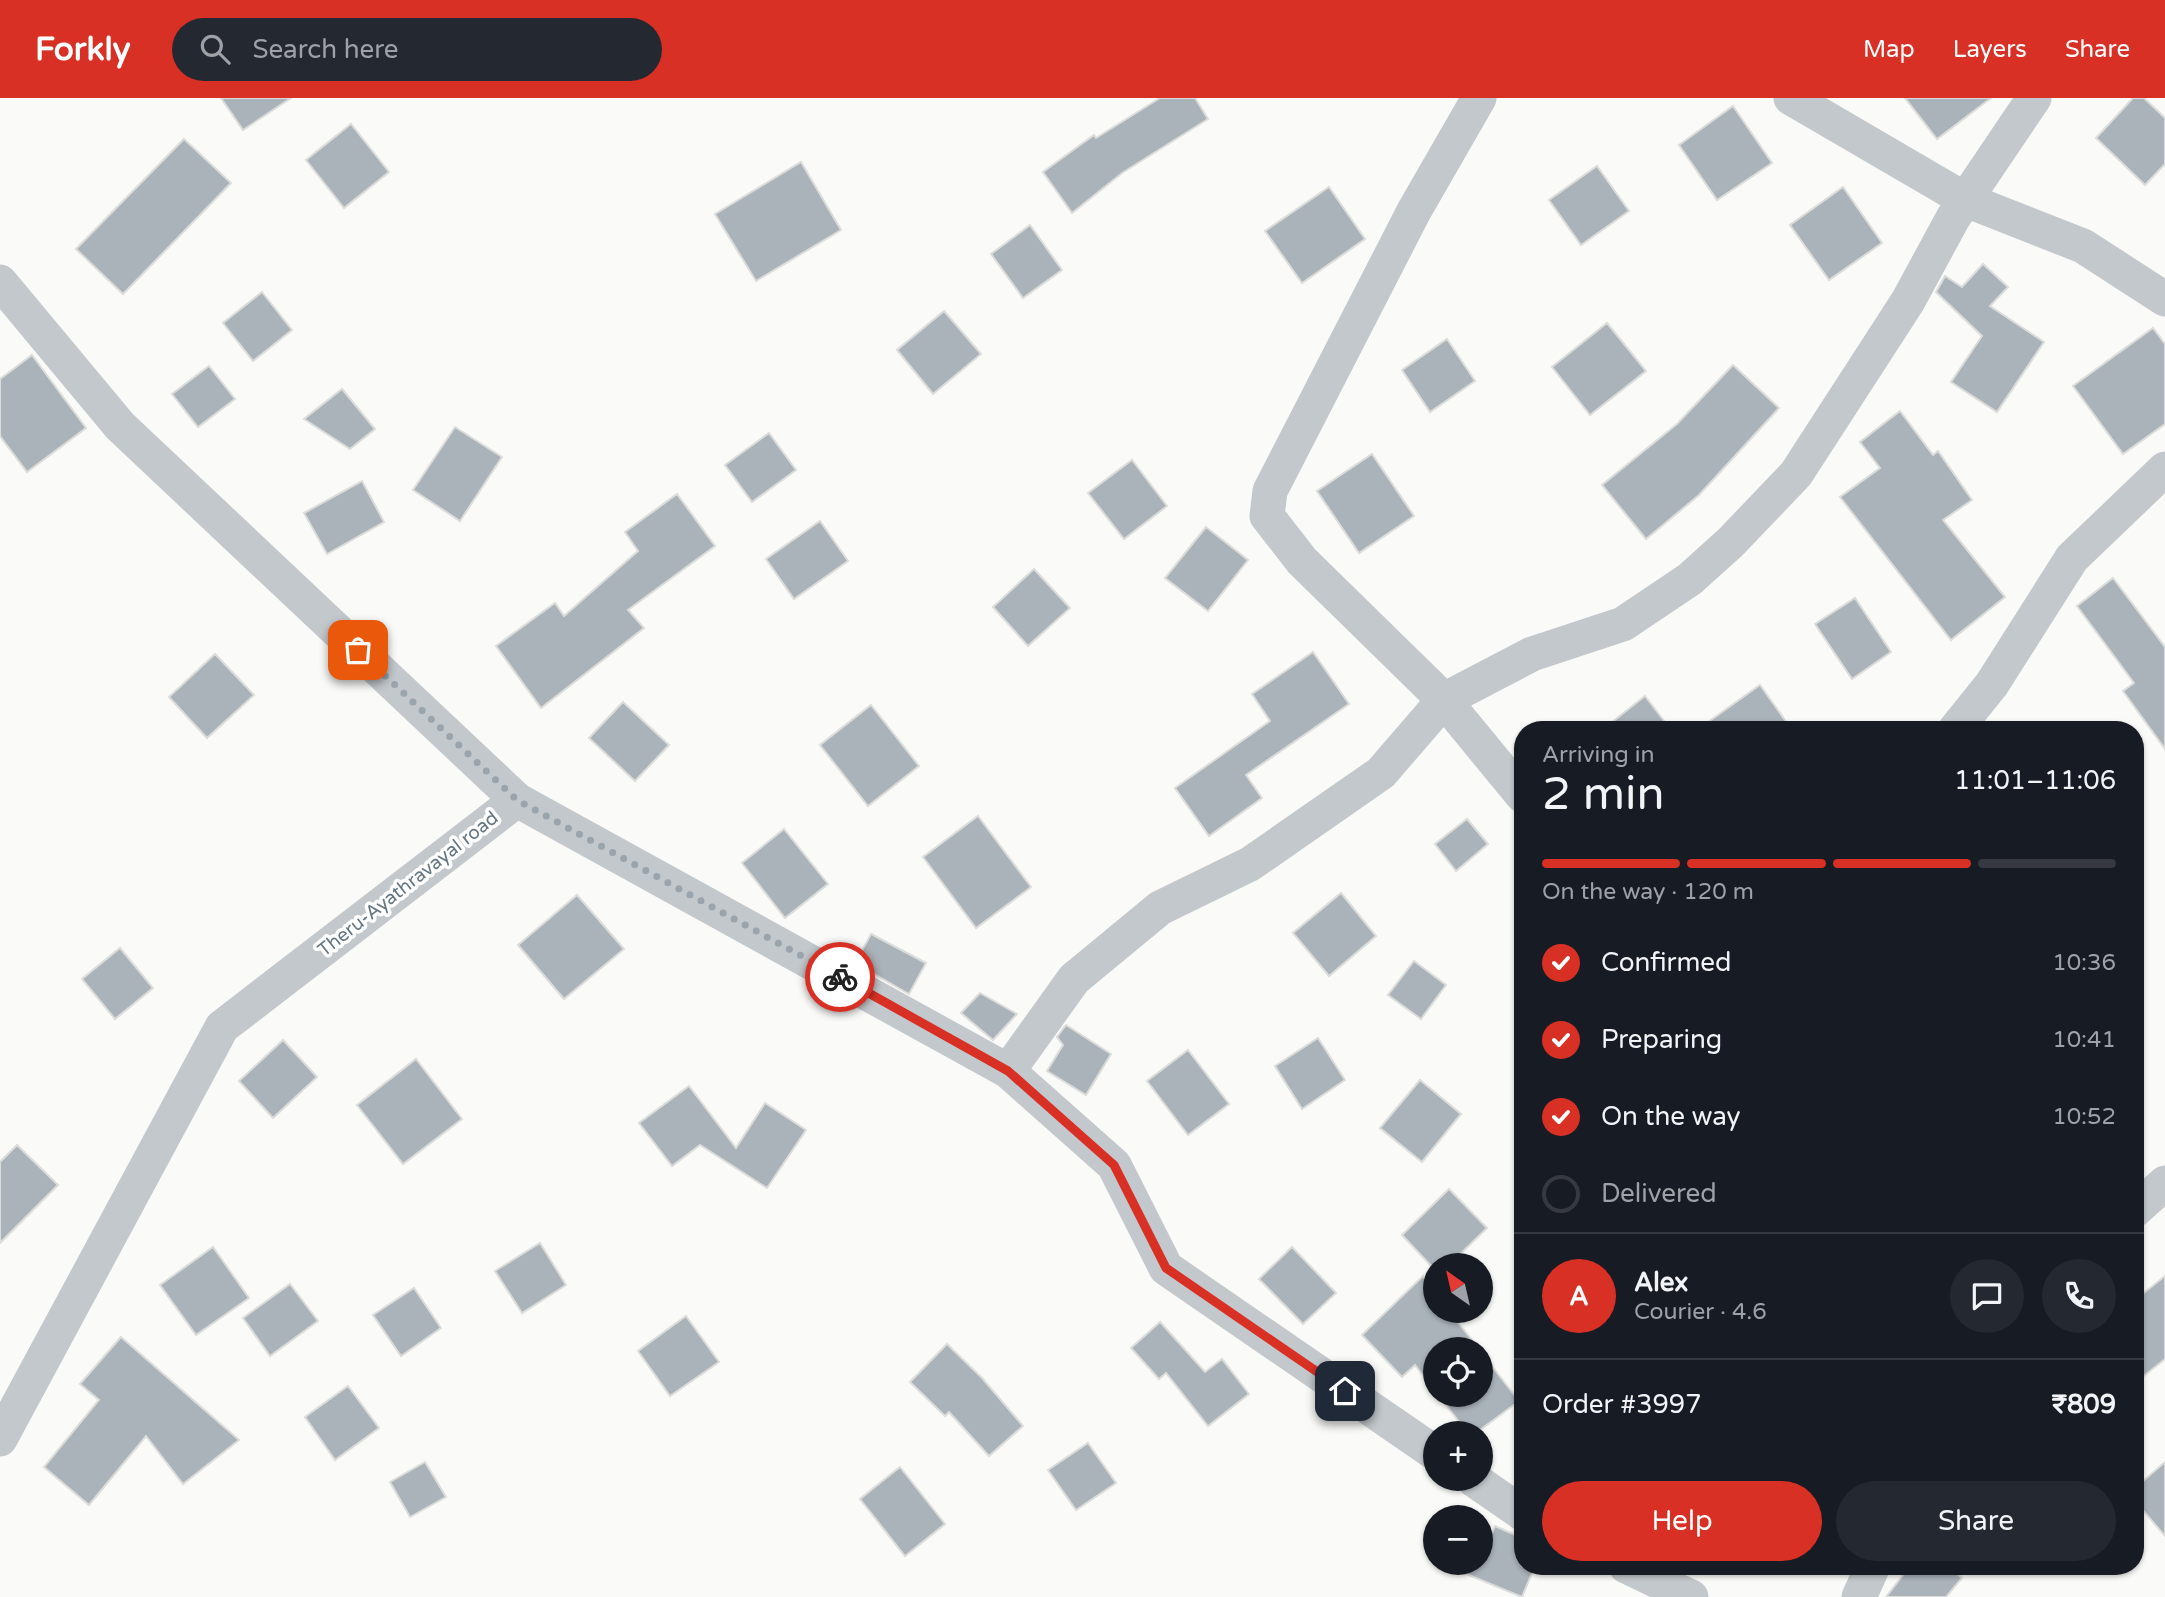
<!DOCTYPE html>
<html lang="en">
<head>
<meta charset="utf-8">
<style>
	:root { --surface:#171b24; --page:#242831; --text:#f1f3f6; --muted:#9ea1a6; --line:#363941; --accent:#d93025 }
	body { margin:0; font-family:"Varela Round",sans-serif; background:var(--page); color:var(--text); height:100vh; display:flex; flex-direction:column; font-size:26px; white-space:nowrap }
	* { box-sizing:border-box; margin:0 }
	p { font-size:23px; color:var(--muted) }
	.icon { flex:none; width:38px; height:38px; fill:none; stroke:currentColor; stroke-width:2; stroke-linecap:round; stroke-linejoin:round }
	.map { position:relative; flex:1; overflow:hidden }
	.panel { position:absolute; left:1514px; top:623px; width:630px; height:854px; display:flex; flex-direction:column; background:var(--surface); border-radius:28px; box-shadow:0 2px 5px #0004 }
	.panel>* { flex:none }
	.needle { width:46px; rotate:326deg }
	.buttons { position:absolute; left:1423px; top:1155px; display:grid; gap:14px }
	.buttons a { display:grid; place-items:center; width:70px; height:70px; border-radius:50%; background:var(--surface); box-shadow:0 2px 5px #0004; font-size:35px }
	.pin { position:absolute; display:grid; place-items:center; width:60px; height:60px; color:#fff; margin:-30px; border-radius:14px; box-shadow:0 4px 10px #0006 }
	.courier { position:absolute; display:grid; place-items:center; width:70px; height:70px; margin:-35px; border:5px solid #d93025; border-radius:50%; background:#fff; color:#222; box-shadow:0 2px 9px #0007 }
	.overview em { font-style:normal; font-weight:600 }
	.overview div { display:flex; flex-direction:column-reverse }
	.overview { display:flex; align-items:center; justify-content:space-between; height:119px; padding:0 28px }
	h1 { font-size:46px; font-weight:600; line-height:52px }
	.bar { display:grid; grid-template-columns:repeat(4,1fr); gap:10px 7px; align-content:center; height:84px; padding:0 28px }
	.bar i { height:9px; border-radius:5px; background:var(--line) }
	.bar .current { background:var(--accent) }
	.bar p { grid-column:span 4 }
	.line { display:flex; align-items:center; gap:18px; padding:0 28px; border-top:2px solid var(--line) }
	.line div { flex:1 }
	.round { display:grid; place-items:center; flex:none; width:74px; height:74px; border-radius:37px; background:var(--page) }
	ol { padding:0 28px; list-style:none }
	li { display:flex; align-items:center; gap:21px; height:77px }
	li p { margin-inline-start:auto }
	li .icon { padding:7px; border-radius:50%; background:var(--accent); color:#fff; stroke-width:4 }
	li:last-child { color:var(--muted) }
	li i { width:38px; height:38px; border:4px solid var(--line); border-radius:50% }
	.button { display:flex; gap:14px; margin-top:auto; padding:14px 28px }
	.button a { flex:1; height:80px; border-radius:42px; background:var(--accent); color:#fff; font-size:28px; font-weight:600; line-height:80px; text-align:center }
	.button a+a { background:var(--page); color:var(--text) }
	header { display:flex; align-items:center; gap:42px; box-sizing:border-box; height:98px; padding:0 35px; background:var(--accent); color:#fff }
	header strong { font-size:33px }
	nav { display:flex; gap:38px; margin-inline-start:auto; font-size:24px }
	.search { width:490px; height:63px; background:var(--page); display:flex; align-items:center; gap:18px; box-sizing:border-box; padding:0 24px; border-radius:38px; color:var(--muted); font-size:26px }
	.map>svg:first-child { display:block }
	.building { fill:#aab3b9; stroke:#dcdcda; stroke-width:2 }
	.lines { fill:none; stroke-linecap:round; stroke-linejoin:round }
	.street { stroke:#c3c8cc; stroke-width:35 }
	.done { stroke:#99a4ac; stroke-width:7; stroke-dasharray:0 12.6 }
	.route { stroke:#d93025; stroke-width:9 }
	.labels { text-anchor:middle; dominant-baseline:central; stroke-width:7; stroke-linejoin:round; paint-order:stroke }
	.street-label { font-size:19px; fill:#657683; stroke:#fff }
</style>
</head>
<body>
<header>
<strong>Forkly</strong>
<div class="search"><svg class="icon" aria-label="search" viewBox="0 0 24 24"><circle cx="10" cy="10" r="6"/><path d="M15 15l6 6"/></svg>Search here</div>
<nav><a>Map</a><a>Layers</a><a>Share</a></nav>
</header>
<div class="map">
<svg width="2165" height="1499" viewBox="0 0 2165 1499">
	<rect width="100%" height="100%" fill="#fafaf8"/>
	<!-- building -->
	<g class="building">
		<path d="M 221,0 L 291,0 L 243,32 Z"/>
		<path d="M 1160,0 L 1195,0 L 1208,21 L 1122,75 L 1072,115 L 1043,74 L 1094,37 L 1096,40 Z"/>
		<path d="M 1905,0 L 1991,0 L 1937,41 Z"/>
		<path d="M 2133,0 L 2144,0 L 2165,20 L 2165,66 L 2145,87 L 2096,40 Z"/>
		<path d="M 1733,8 L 1772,65 L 1717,102 L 1679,47 Z"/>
		<path d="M 351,26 L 389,74 L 344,110 L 306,62 Z"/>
		<path d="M 184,41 L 231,85 L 123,196 L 76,151 Z"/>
		<path d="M 801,64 L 841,132 L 756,183 L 715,116 Z"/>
		<path d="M 1597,68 L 1629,113 L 1581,147 L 1549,102 Z"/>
		<path d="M 1329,89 L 1365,141 L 1302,185 L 1265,133 Z"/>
		<path d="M 1843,89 L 1882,145 L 1829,182 L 1790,127 Z"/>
		<path d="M 1030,127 L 1062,172 L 1023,200 L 991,156 Z"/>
		<path d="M 1983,166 L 2008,189 L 1990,208 L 2044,244 L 1997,314 L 1951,284 L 1982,238 L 1936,194 L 1945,178 L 1962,189 Z"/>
		<path d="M 262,194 L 292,232 L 253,263 L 223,225 Z"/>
		<path d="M 944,213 L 981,256 L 933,296 L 897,252 Z"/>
		<path d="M 1607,225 L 1646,273 L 1590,317 L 1552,269 Z"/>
		<path d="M 2153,230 L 2165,246 L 2165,326 L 2123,356 L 2073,288 Z"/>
		<path d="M 1447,241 L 1475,283 L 1430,314 L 1402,272 Z"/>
		<path d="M 32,257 L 86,330 L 27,374 L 0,338 L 0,281 Z"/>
		<path d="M 1733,267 L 1779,310 L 1699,397 L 1646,441 L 1602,387 L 1677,326 Z"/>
		<path d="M 209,268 L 235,301 L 198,329 L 172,296 Z"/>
		<path d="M 342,291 L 375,331 L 350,351 L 304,321 Z"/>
		<path d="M 1900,313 L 1933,357 L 1938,353 L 1972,402 L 1943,422 L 2005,499 L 1951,542 L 1840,399 L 1880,370 L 1860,344 Z"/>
		<path d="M 455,329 L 502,359 L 460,423 L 413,392 Z"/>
		<path d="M 769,335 L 796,372 L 752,404 L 725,367 Z"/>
		<path d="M 1372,356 L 1414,418 L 1359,455 L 1317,393 Z"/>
		<path d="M 1132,362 L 1167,408 L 1124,441 L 1088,395 Z"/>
		<path d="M 362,383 L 384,424 L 327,456 L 304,415 Z"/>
		<path d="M 677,396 L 715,448 L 628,512 L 644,530 L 541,610 L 496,548 L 555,505 L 564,518 L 638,453 L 625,434 Z"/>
		<path d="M 820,423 L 848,463 L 794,501 L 766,461 Z"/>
		<path d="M 1206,429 L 1248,462 L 1208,513 L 1165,480 Z"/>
		<path d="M 1034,471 L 1070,510 L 1028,548 L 993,509 Z"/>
		<path d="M 2113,480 L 2165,549 L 2165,651 L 2123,593 L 2134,585 L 2077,508 Z"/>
		<path d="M 1855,500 L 1891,554 L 1852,581 L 1815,526 Z"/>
		<path d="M 1313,554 L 1349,606 L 1246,677 L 1262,700 L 1209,738 L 1175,690 L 1270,623 L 1252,596 Z"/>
		<path d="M 215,556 L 254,597 L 207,640 L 169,599 Z"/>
		<path d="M 1760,587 L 1792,632 L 1697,632 Z"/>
		<path d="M 1645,598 L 1671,632 L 1602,632 Z"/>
		<path d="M 623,604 L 669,647 L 635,683 L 589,640 Z"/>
		<path d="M 871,607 L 919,668 L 868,708 L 820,647 Z"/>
		<path d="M 978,718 L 1031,789 L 976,830 L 923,759 Z"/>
		<path d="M 1467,721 L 1488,746 L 1456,773 L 1435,746 Z"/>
		<path d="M 784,731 L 828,786 L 785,820 L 742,765 Z"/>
		<path d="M 1341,795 L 1376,838 L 1329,878 L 1293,835 Z"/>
		<path d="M 577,797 L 624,851 L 564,901 L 518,847 Z"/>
		<path d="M 871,836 L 926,865 L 909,896 L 855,865 Z"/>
		<path d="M 120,850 L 153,890 L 115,921 L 82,881 Z"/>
		<path d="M 1414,863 L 1446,887 L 1421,921 L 1388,897 Z"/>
		<path d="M 980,895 L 1017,916 L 993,942 L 961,915 Z"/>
		<path d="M 1066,927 L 1111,956 L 1086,997 L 1047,973 L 1063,947 L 1057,939 Z"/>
		<path d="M 1318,940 L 1345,982 L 1302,1011 L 1275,968 Z"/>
		<path d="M 283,942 L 317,979 L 273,1020 L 239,983 Z"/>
		<path d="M 1188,952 L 1229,1006 L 1188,1037 L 1147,983 Z"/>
		<path d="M 416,961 L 462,1021 L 403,1066 L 357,1007 Z"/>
		<path d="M 1420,982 L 1461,1016 L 1422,1064 L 1380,1030 Z"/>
		<path d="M 689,988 L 736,1050 L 765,1005 L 806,1032 L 767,1090 L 700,1047 L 672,1068 L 639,1025 Z"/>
		<path d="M 17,1047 L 58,1087 L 0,1145 L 0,1064 Z"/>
		<path d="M 1449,1091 L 1487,1130 L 1449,1167 L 1435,1167 L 1435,1172 L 1402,1137 Z"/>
		<path d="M 540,1145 L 566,1187 L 522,1215 L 495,1173 Z"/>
		<path d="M 213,1149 L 249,1200 L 196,1237 L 160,1187 Z"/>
		<path d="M 1292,1149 L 1336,1195 L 1303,1226 L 1259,1181 Z"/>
		<path d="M 1423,1178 L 1435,1195 L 1435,1213 L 1449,1213 L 1479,1251 L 1435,1251 L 1435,1293 L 1415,1267 L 1402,1279 L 1362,1237 Z"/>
		<path d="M 2165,1178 L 2165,1261 L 2135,1285 L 2135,1202 Z"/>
		<path d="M 290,1186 L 318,1223 L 270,1258 L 243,1220 Z"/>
		<path d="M 414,1190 L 441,1230 L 401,1258 L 373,1217 Z"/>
		<path d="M 686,1218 L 719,1264 L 670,1298 L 638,1253 Z"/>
		<path d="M 1160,1224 L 1205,1274 L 1222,1261 L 1249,1296 L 1208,1328 L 1166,1275 L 1159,1281 L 1131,1250 Z"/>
		<path d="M 121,1239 L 239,1342 L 183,1386 L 146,1338 L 89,1407 L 44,1369 L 99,1302 L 80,1286 Z"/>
		<path d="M 947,1246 L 982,1280 L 1023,1328 L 989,1358 L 949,1314 L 945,1318 L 910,1284 Z"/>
		<path d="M 1480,1253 L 1519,1303 L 1476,1335 L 1468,1335 L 1438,1297 L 1480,1297 Z"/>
		<path d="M 348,1288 L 379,1330 L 335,1362 L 305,1319 Z"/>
		<path d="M 1088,1345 L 1116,1385 L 1076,1412 L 1048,1372 Z"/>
		<path d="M 425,1364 L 446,1399 L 410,1419 L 390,1384 Z"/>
		<path d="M 2165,1364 L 2165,1438 L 2135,1403 L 2135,1390 Z"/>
		<path d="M 900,1369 L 945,1426 L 905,1458 L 860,1401 Z"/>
		<path d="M 1495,1428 L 1522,1440 L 1522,1468 L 1535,1468 L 1522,1499 L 1447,1468 L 1478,1468 Z"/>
		<path d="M 1910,1468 L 1947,1468 L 1962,1480 L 1946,1499 L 1886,1499 Z"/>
	</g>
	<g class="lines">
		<!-- street -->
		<g class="street">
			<path d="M 1479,0 L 1414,113 L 1270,393 L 1267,418 L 1302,463 L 1444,602 L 1522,697"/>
			<path d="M 1791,0 L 1966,102 L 2083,148 L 2165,201"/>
			<path d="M 0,184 L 120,328 L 517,702 L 222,929 L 0,1341"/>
			<path d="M 1955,632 L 1992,586 L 2072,460 L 2165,371"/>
			<path d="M 517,702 L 1008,973 L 1114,1067 L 1166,1170 L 1435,1355"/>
			<path d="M 1008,973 L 1074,881 L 1160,810 L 1250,766 L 1381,675 L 1444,602 L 1532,556 L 1623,526 L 1690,481 L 1731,444 L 1796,376 L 1908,203 L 1953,120 L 2034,0"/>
			<path d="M 2135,1112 L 2165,1085"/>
			<path d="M 1473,1381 L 1522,1415"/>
			<path d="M 1626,1468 L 1691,1499"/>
			<path d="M 1859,1499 L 1873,1468"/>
		</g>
	</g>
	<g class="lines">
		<!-- done -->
		<path class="done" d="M 358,552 L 517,702 L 840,879"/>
		<!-- route -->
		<path class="route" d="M 840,879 L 1008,973 L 1114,1067 L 1166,1170 L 1345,1293"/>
	</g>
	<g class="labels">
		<!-- street labels -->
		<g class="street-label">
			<text transform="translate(408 786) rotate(-38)">Theru-Ayathravayal road</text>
		</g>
	</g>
</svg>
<div class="buttons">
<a><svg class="needle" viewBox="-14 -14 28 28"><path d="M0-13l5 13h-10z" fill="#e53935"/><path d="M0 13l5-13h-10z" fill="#9ea1a6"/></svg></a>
<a><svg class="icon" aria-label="locate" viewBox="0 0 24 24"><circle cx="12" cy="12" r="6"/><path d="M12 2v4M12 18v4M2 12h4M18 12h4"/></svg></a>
<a>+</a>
<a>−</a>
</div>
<div class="pin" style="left:358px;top:552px;background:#ea580c"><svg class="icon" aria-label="bag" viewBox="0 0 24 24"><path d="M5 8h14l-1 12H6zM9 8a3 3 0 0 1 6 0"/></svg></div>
<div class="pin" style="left:1345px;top:1293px;background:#1f2937"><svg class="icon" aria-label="home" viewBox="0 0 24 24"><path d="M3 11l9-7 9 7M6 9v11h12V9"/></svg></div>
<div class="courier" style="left:840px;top:879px"><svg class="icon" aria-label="bike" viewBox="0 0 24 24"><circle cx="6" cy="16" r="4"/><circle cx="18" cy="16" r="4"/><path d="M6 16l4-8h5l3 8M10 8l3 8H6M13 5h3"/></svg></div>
<section class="panel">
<div class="overview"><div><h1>2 min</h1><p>Arriving in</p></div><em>11:01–11:06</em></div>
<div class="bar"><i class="current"></i><i class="current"></i><i class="current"></i><i></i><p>On the way · 120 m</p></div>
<ol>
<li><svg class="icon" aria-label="check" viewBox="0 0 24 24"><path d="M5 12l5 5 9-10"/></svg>Confirmed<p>10:36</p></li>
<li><svg class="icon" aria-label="check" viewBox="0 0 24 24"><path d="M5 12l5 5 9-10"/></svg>Preparing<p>10:41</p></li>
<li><svg class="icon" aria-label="check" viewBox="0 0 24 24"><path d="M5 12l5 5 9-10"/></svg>On the way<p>10:52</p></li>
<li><i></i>Delivered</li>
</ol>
<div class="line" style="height:126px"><b class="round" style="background:var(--accent);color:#fff">A</b><div><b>Alex</b><p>Courier · 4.6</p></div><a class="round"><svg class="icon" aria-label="chat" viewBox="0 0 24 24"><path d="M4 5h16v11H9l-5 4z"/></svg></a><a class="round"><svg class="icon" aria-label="phone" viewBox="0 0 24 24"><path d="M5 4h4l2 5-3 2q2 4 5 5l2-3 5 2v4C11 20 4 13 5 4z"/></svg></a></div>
<div class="line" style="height:91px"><div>Order #3997</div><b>₹809</b></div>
<div class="button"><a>Help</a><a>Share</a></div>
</section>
</div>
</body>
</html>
